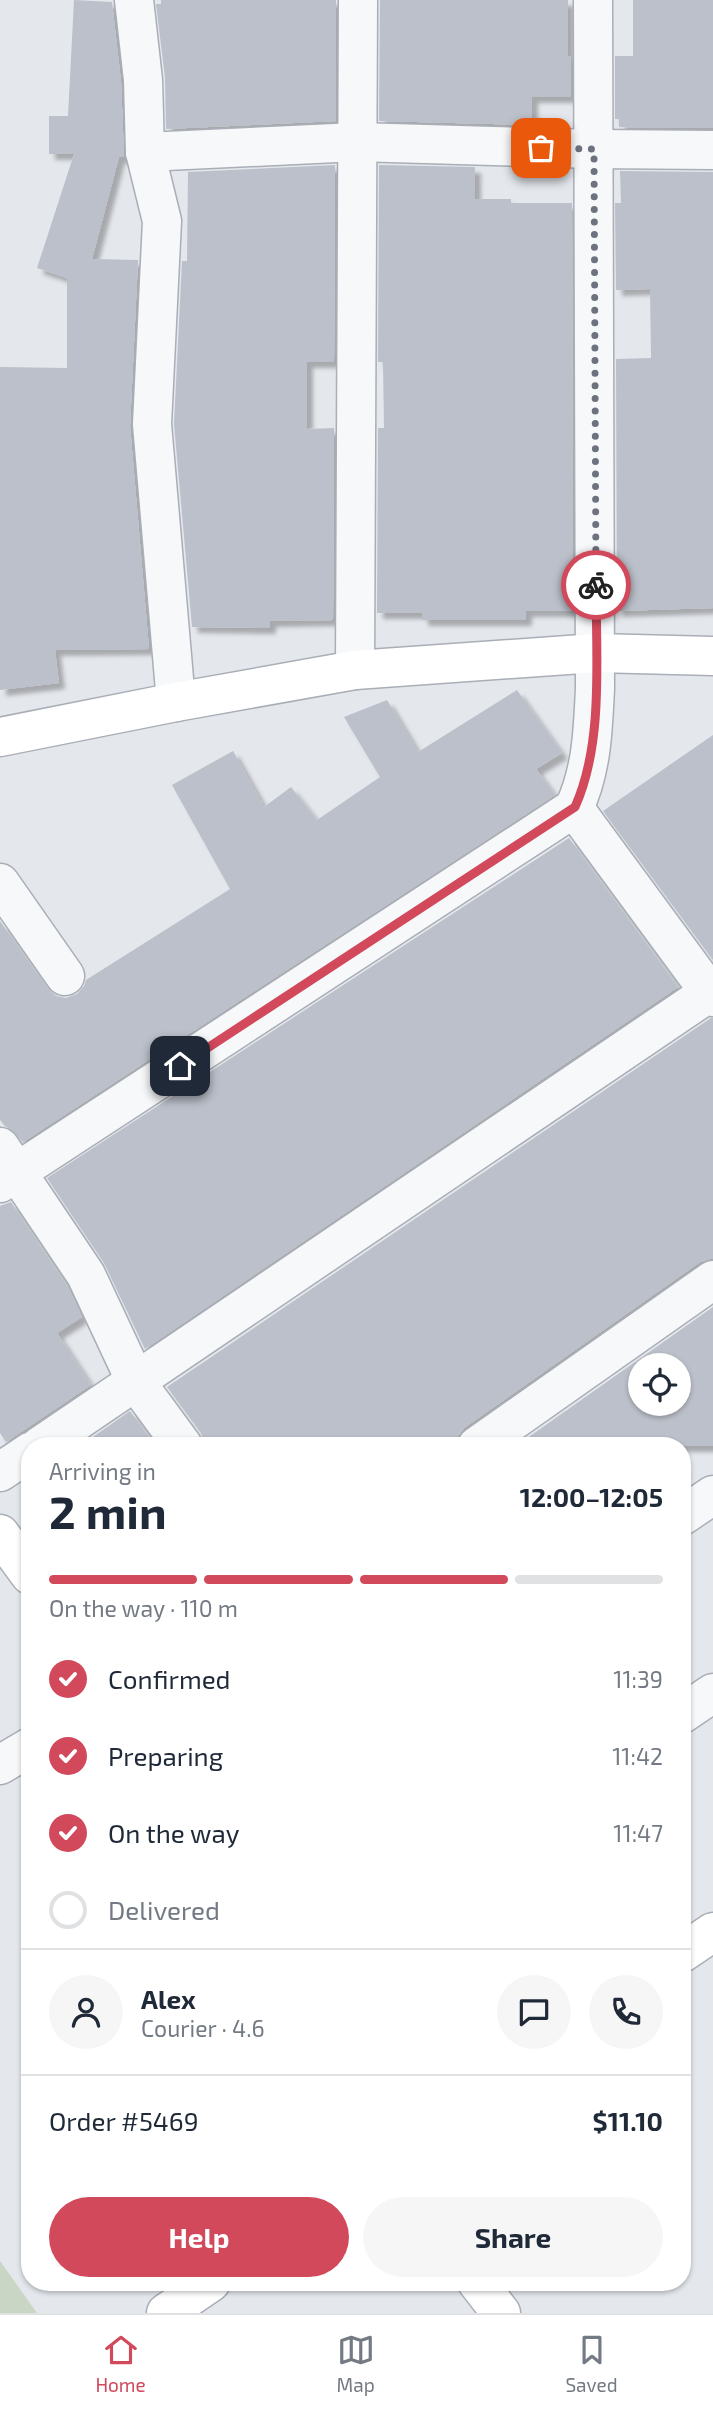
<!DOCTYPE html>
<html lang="en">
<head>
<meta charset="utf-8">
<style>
	:root { --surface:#fff; --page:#f6f6f7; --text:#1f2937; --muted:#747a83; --line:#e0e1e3; --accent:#d1495b }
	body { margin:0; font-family:"Exo 2",sans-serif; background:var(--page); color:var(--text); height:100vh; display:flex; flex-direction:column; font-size:26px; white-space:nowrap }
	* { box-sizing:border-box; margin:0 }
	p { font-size:23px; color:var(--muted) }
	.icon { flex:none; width:38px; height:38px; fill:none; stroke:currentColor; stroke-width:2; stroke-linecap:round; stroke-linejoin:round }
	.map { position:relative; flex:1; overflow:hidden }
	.sheet { position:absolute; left:21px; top:1437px; width:670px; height:854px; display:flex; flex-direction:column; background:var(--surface); border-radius:28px; box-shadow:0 2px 5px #0004 }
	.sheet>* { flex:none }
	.fabs { position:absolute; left:628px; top:1353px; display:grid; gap:14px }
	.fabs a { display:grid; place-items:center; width:63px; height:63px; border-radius:50%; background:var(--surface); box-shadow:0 2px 5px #0004; font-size:35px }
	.pin { position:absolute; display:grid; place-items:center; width:60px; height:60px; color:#fff; margin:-30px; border-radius:14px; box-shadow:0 4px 10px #0006 }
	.courier { position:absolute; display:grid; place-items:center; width:70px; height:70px; margin:-35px; border:5px solid #d1495b; border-radius:50%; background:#fff; color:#222; box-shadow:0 2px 9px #0007 }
	.headline em { font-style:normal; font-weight:700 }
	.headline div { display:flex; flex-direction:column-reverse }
	.headline { display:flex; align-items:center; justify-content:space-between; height:119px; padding:0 28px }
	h1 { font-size:46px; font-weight:700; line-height:52px }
	.bar { display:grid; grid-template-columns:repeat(4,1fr); gap:10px 7px; align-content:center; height:84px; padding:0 28px }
	.bar i { height:9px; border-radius:5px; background:var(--line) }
	.bar .current { background:var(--accent) }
	.bar p { grid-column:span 4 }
	.line { display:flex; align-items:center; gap:18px; padding:0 28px; border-top:2px solid var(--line) }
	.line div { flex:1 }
	.round { display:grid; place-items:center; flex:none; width:74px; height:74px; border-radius:37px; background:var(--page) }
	ol { padding:0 28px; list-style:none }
	li { display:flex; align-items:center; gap:21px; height:77px }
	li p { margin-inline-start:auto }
	li .icon { padding:7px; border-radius:50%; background:var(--accent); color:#fff; stroke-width:4 }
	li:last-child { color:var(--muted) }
	li i { width:38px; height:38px; border:4px solid var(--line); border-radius:50% }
	.button { display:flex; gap:14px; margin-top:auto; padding:14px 28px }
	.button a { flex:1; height:80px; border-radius:42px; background:var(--accent); color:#fff; font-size:28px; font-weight:700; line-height:80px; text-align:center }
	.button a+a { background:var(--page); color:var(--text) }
	.dock { display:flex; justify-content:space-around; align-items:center; height:98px; border-top:2px solid var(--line); background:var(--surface); font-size:19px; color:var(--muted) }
	.dock a { display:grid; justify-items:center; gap:4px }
	.dock .current { color:var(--accent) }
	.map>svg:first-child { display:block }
	.green { fill:#c9d6c5 }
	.building { fill:#bbc0ca; fill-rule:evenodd; filter:url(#shadow) }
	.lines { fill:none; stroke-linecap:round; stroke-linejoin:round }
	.street-casing { stroke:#a9aeb7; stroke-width:41 }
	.secondary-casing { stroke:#a9aeb7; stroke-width:41 }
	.street { stroke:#f7f8fa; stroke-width:38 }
	.secondary { stroke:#fff; stroke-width:38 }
	.done { stroke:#6c737f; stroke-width:7; stroke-dasharray:0 12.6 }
	.route { stroke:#d1495b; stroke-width:9 }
</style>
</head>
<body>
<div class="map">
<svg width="713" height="2313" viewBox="0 0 713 2313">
	<defs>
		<filter id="shadow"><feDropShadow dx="6" dy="6" stdDeviation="2" flood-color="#0004"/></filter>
	</defs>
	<rect width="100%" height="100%" fill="#e4e7ec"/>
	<!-- green -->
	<path class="green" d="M 0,2261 L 37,2313 L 0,2313 Z"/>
	<!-- building -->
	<g class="building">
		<path d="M 74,0 L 112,2 L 121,82 L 124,157 L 119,157 L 92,259 L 138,260 L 130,426 L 149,649 L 55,650 L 59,683 L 0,690 L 0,367 L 67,368 L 67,278 L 37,268 L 74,154 L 49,154 L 49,116 L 68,116 Z"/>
		<path d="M 161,0 L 336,0 L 336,121 L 166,129 L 165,78 L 156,4 L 161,4 Z"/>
		<path d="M 380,0 L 568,0 L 568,56 L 571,56 L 571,97 L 532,97 L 532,125 L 379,121 Z"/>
		<path d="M 633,0 L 713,0 L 713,128 L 619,127 L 619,119 L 615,119 L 615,56 L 633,56 Z"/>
		<path d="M 335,165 L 334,362 L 307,362 L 307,429 L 334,428 L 333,620 L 270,621 L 270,628 L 192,627 L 174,424 L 182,261 L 187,261 L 188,172 Z"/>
		<path d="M 379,165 L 475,167 L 475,199 L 511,199 L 511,203 L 572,203 L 573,611 L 526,611 L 526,620 L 422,620 L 422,613 L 377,613 L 378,428 L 384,428 L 383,362 L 378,362 Z"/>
		<path d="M 620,171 L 713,172 L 713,608 L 617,611 L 616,359 L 651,358 L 650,289 L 616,290 L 615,203 L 621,203 Z"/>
		<path d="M 517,690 L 562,753 L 536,769 L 555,795 L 23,1142 L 10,1128 L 5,1126 L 0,1120 L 0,921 L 48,989 L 56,996 L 66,998 L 77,994 L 84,986 L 86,980 L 230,889 L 172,785 L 233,751 L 264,807 L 291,787 L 317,820 L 380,777 L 344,717 L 387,700 L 418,752 Z"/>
		<path d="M 713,735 L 713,960 L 603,811 Z"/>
		<path d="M 569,838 L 678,987 L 145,1349 L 104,1263 L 47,1178 Z"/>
		<path d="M 711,1018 L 713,1018 L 713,1258 L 700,1262 L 464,1428 L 458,1436 L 456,1446 L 205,1446 L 201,1433 L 167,1387 Z"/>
		<path d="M 11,1202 L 67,1286 L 82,1317 L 57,1333 L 91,1385 L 6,1442 L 0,1433 L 0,1206 Z"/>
		<path d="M 713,1307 L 713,1446 L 516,1446 ZM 640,1365 L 679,1365 L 679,1404 L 640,1404 Z"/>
		<path d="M 130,1411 L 155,1446 L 80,1446 Z"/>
	</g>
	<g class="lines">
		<defs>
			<g id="street">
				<path d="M 134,0 L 143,80 L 145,152 L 162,221 L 152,424 L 176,702"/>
				<path d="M 145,152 L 357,142 L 594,149 L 713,150"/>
				<path d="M 355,670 L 358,0"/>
				<path d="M 574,808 L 713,997"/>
				<path d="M 0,883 L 65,976"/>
				<path d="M 0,1147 L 86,1275 L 136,1382 L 183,1446"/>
				<path d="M 0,1183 L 574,808 C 592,770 593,729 595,688 L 593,0"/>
				<path d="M 40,1446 L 713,990"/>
				<path d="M 477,1446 L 713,1280"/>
				<path d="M 0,1472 L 30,1452"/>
				<path d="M 682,1516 L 713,1495"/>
				<path d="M 682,1714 L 713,1693"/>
				<path d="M 0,1765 L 30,1747"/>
			</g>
			<g id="secondary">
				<path d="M 0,737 L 176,702 L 355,670 L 596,653 L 713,656"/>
				<path d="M 0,1534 L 30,1575"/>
				<path d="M 682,1953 L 713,1932"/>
				<path d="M 477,2282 L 501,2313"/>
				<path d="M 166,2313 L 211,2282"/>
			</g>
		</defs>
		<!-- street casing -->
		<use href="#street" class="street-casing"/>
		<!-- secondary casing -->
		<use href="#secondary" class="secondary-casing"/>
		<!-- street -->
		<use href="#street" class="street"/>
		<!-- secondary -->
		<use href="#secondary" class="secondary"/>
	</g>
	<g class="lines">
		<!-- done -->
		<path class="done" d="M 541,148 L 594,149 L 596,585"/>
		<!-- route -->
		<path class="route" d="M 180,1066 L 575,807 C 604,743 596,655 596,585"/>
	</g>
</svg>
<div class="fabs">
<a><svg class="icon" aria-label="locate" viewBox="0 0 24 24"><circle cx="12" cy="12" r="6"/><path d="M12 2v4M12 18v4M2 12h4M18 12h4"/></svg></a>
</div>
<div class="pin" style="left:541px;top:148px;background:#ea580c"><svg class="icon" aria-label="bag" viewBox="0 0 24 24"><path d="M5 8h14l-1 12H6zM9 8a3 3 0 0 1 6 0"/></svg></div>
<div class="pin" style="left:180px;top:1066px;background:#1f2937"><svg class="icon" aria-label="home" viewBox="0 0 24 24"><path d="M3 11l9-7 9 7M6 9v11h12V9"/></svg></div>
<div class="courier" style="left:596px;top:585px"><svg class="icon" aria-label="bike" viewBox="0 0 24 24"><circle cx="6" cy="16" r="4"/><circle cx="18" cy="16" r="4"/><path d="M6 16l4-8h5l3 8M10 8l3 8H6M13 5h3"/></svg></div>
<section class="sheet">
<div class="headline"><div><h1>2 min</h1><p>Arriving in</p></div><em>12:00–12:05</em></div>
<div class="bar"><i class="current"></i><i class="current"></i><i class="current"></i><i></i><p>On the way · 110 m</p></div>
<ol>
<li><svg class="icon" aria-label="check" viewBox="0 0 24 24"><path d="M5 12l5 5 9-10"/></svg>Confirmed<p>11:39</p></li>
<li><svg class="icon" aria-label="check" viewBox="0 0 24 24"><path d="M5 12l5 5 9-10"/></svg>Preparing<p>11:42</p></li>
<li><svg class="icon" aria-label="check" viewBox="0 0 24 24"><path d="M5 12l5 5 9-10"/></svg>On the way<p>11:47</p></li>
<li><i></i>Delivered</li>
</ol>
<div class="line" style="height:126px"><a class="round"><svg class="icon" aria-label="person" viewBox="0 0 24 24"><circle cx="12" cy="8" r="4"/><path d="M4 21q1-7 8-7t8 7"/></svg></a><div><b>Alex</b><p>Courier · 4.6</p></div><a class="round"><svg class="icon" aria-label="chat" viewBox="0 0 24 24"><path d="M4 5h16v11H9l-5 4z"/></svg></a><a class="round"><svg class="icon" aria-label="phone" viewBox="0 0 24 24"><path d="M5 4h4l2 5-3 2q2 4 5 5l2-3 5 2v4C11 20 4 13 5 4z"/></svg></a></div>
<div class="line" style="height:91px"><div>Order #5469</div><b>$11.10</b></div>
<div class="button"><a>Help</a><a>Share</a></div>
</section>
</div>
<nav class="dock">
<a class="current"><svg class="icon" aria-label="home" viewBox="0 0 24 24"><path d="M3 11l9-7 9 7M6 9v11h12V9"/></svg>Home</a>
<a><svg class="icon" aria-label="map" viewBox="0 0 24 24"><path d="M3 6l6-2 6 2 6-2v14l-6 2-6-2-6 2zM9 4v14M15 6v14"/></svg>Map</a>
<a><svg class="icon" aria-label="saved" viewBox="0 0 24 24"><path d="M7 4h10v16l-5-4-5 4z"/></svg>Saved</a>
</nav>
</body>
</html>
